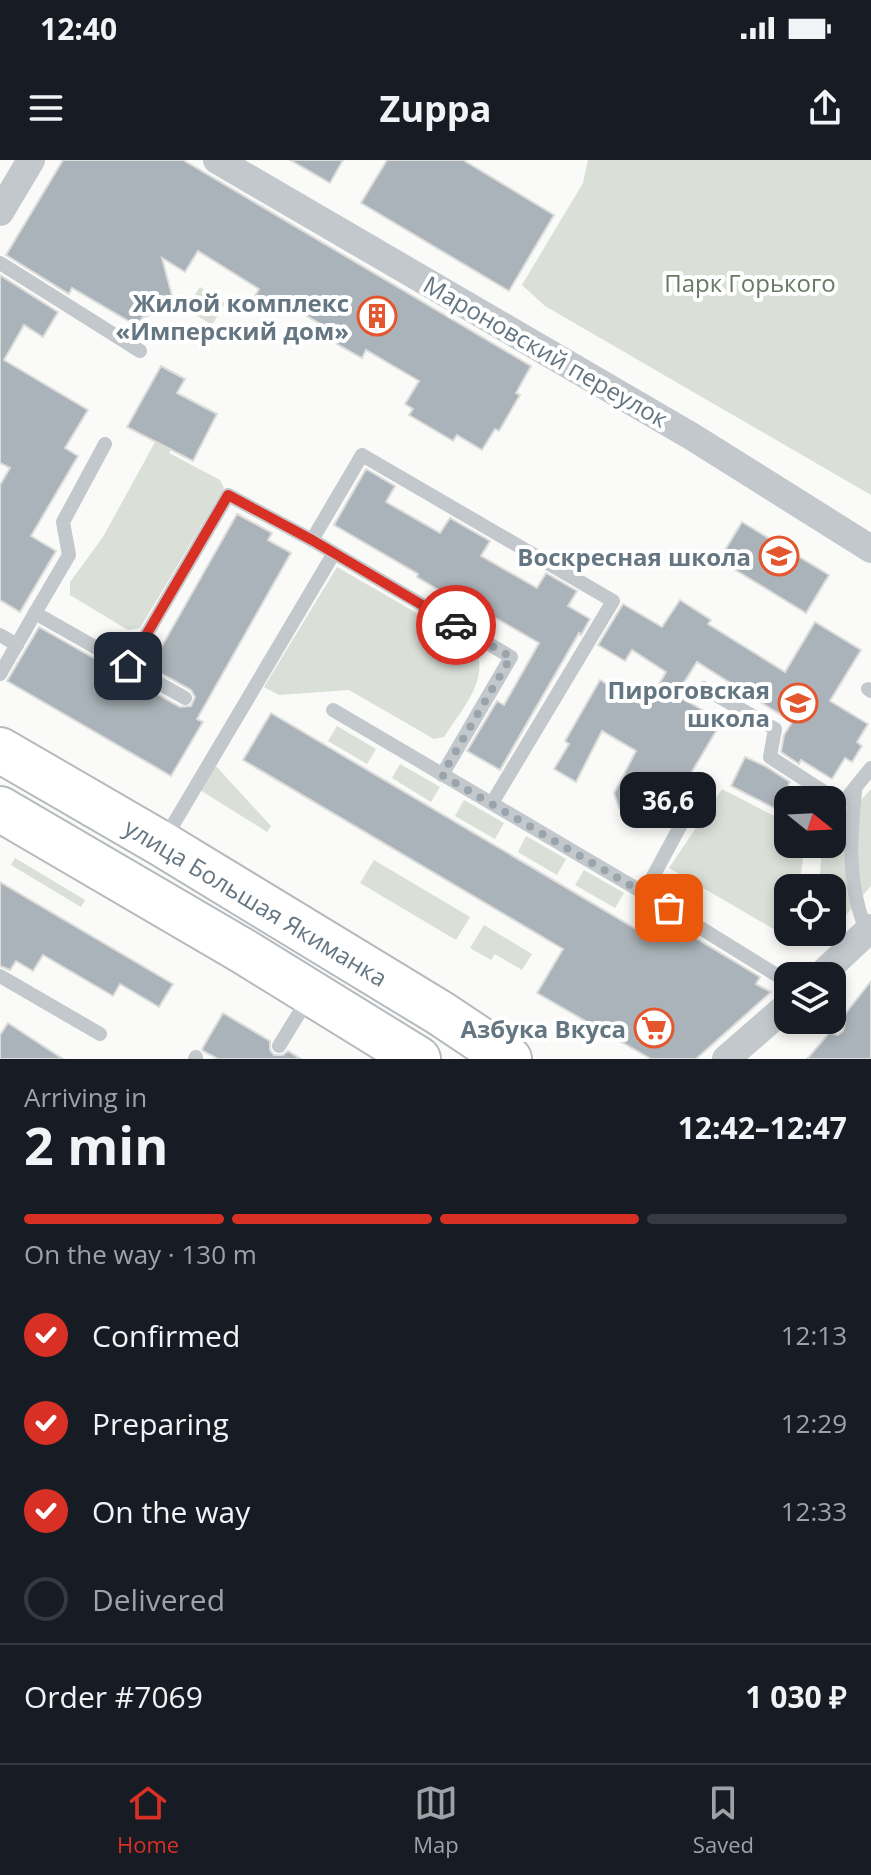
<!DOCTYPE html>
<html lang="en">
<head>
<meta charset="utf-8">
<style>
	:root { --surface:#171b24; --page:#20242c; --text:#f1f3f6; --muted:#9ea1a6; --line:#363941; --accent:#d93025 }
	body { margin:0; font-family:"Open Sans",sans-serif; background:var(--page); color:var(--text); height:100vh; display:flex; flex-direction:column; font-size:30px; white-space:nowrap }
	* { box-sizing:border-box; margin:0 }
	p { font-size:26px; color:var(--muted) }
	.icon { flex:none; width:44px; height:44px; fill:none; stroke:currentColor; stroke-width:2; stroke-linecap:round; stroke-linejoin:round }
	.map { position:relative; height:899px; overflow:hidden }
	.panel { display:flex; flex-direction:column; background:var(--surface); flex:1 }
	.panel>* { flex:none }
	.needle { width:52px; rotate:108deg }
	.controls { position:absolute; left:774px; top:626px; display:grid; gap:16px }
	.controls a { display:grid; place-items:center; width:72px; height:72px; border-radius:16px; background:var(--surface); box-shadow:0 4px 12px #0003; font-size:40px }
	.pin { position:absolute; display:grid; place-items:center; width:68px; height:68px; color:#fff; margin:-34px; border-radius:16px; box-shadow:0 4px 12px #0006 }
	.courier { position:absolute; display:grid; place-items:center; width:80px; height:80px; margin:-40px; border:6px solid #d93025; border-radius:50%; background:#fff; color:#222; box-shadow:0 2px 10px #0007 }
	.bubble { position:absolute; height:56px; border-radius:16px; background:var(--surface); box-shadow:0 4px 12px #0003; font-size:26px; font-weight:700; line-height:56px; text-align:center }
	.headline em { font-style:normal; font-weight:700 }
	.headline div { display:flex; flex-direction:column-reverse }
	.headline { display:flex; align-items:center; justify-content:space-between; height:136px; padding:0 24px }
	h1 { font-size:52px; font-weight:700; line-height:60px }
	.bar { display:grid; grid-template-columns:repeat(4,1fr); gap:12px 8px; align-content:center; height:96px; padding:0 24px }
	.bar i { height:10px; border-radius:6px; background:var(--line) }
	.bar .current { background:var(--accent) }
	.bar p { grid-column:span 4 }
	.line { display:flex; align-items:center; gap:20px; padding:0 24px; border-top:2px solid var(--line) }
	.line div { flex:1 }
	ol { padding:0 24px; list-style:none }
	li { display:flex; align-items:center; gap:24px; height:88px }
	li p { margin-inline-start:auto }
	li .icon { padding:8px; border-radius:50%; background:var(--accent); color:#fff; stroke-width:4 }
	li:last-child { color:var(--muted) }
	li i { width:44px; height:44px; border:4px solid var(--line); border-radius:50% }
	.status { display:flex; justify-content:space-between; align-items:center; height:56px; padding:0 40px; background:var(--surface); direction:ltr }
	.status svg { height:22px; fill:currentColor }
	header { display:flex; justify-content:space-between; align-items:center; height:104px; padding:0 24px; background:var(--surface); font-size:36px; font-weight:700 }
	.dock { display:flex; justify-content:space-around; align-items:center; height:112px; border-top:2px solid var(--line); background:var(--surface); font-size:22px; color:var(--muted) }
	.dock a { display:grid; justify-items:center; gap:4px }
	.dock .current { color:var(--accent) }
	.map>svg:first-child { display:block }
	.green { fill:#dadfd7 }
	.building { fill:#aab3b9; stroke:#dcdcda; stroke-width:2 }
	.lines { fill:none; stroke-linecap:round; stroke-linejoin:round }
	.primary-casing { stroke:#b5babe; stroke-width:48 }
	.lane { stroke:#c3c8cc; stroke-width:14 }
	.street { stroke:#c3c8cc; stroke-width:28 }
	.primary { stroke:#fff; stroke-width:44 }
	.done { stroke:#99a4ac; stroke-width:8; stroke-dasharray:0 14.4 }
	.route { stroke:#d93025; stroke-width:10 }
	.labels { text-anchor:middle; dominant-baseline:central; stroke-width:8; stroke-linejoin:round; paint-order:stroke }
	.park-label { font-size:24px; fill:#687a64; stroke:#fff }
	.poi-label { font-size:24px; font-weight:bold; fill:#657683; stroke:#fff; text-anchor:end }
	.street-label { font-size:24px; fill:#657683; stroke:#fff }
</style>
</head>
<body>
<div class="status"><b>12:40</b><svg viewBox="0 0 49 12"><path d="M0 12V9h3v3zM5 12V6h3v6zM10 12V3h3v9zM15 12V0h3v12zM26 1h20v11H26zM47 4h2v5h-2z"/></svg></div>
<header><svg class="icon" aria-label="menu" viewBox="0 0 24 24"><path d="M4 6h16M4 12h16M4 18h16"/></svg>Zuppa<svg class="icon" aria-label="share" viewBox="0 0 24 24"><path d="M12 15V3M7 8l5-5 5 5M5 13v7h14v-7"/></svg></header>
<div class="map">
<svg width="871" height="899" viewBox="0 0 871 899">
	<rect width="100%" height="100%" fill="#fafaf8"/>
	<!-- green -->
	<g class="green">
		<path d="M 588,0 L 871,0 L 871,335 L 545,146 L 522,125 L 583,23 Z"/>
		<path d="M 200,127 L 225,143 L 212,165 L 186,149 Z"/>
		<path d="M 165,264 L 180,272 L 169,293 L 220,320 L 224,328 L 140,468 L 128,470 L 70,435 L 70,422 L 103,377 Z"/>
		<path d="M 337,407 L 474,486 C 492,518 461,550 444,577 L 434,579 L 349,530 L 279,535 L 264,527 Z"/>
		<path d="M 337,566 L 376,589 L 367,604 L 328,581 Z"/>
		<path d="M 400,604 L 440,627 L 431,642 L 392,618 Z"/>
		<path d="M 215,605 L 271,666 L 267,672 L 200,630 Z"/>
		<path d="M 792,626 L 811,637 L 810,640 L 788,640 L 788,684 L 805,684 L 799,728 L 788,728 L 788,758 L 777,771 L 669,708 L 722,629 L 776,657 Z"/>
		<path d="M 871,629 L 871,726 L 833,770 L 832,728 L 819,728 L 822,684 L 832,684 L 832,656 L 845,658 Z"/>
		<path d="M 464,640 L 504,663 L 495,679 L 455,656 Z"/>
		<path d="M 526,676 L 566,699 L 557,715 L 518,692 Z"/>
		<path d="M 15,698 L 85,740 L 81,747 L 11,705 Z"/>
		<path d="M 374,700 L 470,757 L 456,780 L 360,723 Z"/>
		<path d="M 584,710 L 624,733 L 615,748 L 575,725 Z"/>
		<path d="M 484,765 L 532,794 L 522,810 L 495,794 L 491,800 L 470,788 Z"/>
	</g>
	<!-- building -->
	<g class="building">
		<path d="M 63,0 L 183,0 L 531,206 L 516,233 L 520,235 L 499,271 L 495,269 L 482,290 L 457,275 L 453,281 L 409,255 L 413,249 L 405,244 L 419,221 L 366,190 L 362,198 L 337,184 L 341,176 L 286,144 L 281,151 L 255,136 L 259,129 L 198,91 L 185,112 L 162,98 L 172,136 L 164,151 L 143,157 L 137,166 L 72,128 L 69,134 L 6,95 Z"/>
		<path d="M 290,0 L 343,0 L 330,23 Z"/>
		<path d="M 387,0 L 463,0 L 554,55 L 509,131 L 361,43 Z"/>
		<path d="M 0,115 L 58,152 L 43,177 L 24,165 L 4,200 L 88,250 L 65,288 L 78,296 L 31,376 L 56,391 L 20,452 L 0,440 L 0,325 L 10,308 L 0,303 Z"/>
		<path d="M 161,206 L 185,219 L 177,233 L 217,254 L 193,301 L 127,267 Z"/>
		<path d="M 366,309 L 395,326 L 386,342 L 440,373 L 450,358 L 490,381 L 481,396 L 537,428 L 546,413 L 577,431 L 568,446 L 590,459 L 581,475 L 579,473 L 500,610 L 467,591 L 497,541 L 504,545 L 539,483 L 459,437 L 457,441 L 417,417 L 418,414 L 334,365 Z"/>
		<path d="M 237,354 L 272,373 L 268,380 L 291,393 L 197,559 L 203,562 L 171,616 L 7,521 L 39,467 L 180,547 L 191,546 L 195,537 L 191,530 L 150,507 Z"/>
		<path d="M 742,362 L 829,415 L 806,453 L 719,400 Z"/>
		<path d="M 680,440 L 711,460 L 708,464 L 785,512 L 815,462 L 861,490 L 830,541 L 868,564 L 857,582 L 862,586 L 852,602 L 845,598 L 832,619 L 801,600 L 799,604 L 781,592 L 784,575 L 792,562 L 697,502 L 676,535 L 722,561 L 687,620 L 675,613 L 649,654 L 633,657 L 619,648 L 614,633 L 636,591 L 602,571 L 576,622 L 554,609 L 569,584 L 565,581 L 600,520 L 646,547 L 666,512 L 632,490 L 625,501 L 598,485 L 623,444 L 662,467 Z"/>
		<path d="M 271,553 L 653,779 L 664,759 L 760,817 L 756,824 L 771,832 L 696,899 L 651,899 L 537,833 L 563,789 L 243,600 Z"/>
		<path d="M 745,597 L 765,606 L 790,622 L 776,649 L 731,626 Z"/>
		<path d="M 0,722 L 173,824 L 159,847 L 120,824 L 113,836 L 43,795 L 33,811 L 16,801 L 10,810 L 0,806 Z"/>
		<path d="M 871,821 L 871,899 L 807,899 L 829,873 L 838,875 L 843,871 L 845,862 L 842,858 Z"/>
		<path d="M 223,853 L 270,881 L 270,890 L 274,895 L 283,895 L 288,891 L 301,899 L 218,899 L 203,891 L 202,889 Z"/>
		<path d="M 8,863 L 63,899 L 0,899 L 0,875 Z"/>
	</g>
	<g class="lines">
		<defs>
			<g id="primary">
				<path d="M 0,590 L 162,684 L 440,853 L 509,899"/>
				<path d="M 0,649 L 243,791 L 418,899"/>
			</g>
		</defs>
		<!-- primary casing -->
		<use href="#primary" class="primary-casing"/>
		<!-- lane -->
		<g class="lane">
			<path d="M 0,103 L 140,191"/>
			<path d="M 334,393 L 312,380 L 362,295 L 613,441 L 492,643"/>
			<path d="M 35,453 L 69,395 L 63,362 L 105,284"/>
			<path d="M 0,475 L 17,485"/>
			<path d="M 128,506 L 228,335 L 312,380"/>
			<path d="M 0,514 L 35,453 L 185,538"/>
			<path d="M 704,528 L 775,569 L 770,597 L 835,639 L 846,639 L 871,608"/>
			<path d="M 868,529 L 871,531"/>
			<path d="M 333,550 L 644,733 L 788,822"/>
			<path d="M 855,631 C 850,680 847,726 867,772"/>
			<path d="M 164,680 L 334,393 L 511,497 L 442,615"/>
			<path d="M 644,733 L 696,637"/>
			<path d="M 0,816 L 100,874"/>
			<path d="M 829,860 L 835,865"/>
			<path d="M 279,886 L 309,837"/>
			<path d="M 195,899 L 196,897"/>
		</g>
		<!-- street -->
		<g class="street">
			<path d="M 217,0 L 691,276 L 871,389"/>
			<path d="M 0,52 L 31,0"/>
			<path d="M 820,816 L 871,768"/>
			<path d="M 726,899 L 788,845"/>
		</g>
		<!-- primary -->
		<use href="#primary" class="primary"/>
	</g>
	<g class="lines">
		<!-- done -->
		<path class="done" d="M 456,465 L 511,497 L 442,615 L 669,748"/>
		<!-- route -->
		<path class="route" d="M 128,506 L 228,335 L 312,380 L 456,465"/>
	</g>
	<!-- icons -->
	<defs>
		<symbol id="building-ring" viewBox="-11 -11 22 22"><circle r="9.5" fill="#fff" stroke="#e4572e" stroke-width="1.5"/><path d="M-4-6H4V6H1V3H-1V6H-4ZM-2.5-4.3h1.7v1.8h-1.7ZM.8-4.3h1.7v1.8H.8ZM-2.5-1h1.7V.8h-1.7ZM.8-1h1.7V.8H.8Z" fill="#e4572e"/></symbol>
		<symbol id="school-ring" viewBox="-11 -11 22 22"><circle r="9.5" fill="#fff" stroke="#e4572e" stroke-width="1.5"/><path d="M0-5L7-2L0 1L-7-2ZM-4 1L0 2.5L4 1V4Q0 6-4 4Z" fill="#e4572e"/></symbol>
		<symbol id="supermarket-ring" viewBox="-11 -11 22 22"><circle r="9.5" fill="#fff" stroke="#e4572e" stroke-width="1.5"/><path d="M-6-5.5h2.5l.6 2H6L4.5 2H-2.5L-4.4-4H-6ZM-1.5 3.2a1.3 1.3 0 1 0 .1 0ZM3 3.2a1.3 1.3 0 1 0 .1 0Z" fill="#e4572e"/></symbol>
	</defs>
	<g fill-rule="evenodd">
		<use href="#building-ring" x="355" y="134" width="44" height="44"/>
		<use href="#school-ring" x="757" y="374" width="44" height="44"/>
		<use href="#school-ring" x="776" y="521" width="44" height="44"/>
		<use href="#supermarket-ring" x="632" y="846" width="44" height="44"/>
	</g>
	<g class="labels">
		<!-- park labels -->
		<g class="park-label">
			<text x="750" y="122">Парк Горького</text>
		</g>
		<!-- poi labels -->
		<g class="poi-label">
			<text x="349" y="142">Жилой комплекс<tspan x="349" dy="28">«Имперский дом»</tspan></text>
			<text x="751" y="396">Воскресная школа</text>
			<text x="770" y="529">Пироговская<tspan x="770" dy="28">школа</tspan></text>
			<text x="626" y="868">Азбука Вкуса</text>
		</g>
		<!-- street labels -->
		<g class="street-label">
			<text transform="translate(546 191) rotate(30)">Мароновский переулок</text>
			<text transform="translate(256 742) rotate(31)">улица Большая Якиманка</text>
		</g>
	</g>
</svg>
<div class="controls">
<a><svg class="needle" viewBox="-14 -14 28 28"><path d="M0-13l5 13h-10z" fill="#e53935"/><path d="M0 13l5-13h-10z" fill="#9ea1a6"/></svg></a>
<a><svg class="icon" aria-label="locate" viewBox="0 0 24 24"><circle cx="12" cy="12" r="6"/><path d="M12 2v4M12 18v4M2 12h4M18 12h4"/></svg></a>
<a><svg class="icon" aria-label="layers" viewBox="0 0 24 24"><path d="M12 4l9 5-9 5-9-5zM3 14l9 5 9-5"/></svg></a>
</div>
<div class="pin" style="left:669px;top:748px;background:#ea580c"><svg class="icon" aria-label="bag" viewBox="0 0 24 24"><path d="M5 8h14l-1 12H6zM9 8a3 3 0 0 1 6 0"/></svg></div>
<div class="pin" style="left:128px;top:506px;background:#1f2937"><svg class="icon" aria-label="home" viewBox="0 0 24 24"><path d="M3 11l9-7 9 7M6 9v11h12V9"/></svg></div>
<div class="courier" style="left:456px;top:465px"><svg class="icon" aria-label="car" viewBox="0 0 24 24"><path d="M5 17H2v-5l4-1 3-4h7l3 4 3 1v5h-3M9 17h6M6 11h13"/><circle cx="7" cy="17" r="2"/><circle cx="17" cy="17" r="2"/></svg></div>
<div class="bubble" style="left:620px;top:612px;width:96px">36,6</div>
</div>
<section class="panel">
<div class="headline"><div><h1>2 min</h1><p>Arriving in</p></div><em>12:42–12:47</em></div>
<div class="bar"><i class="current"></i><i class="current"></i><i class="current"></i><i></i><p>On the way · 130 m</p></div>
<ol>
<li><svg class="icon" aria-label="check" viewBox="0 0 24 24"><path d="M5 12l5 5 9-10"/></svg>Confirmed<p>12:13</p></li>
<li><svg class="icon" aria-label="check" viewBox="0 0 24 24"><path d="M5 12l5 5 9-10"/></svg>Preparing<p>12:29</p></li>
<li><svg class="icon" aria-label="check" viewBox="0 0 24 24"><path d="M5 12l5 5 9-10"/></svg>On the way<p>12:33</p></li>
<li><i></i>Delivered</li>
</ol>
<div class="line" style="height:104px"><div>Order #7069</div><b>1 030 ₽</b></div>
</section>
<nav class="dock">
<a class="current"><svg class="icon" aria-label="home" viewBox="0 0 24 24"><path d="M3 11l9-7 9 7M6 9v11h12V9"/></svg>Home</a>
<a><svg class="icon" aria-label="map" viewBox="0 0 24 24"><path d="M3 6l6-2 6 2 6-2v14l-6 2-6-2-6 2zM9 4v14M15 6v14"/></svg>Map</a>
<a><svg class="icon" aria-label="saved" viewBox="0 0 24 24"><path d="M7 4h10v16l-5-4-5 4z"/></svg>Saved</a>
</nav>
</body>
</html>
